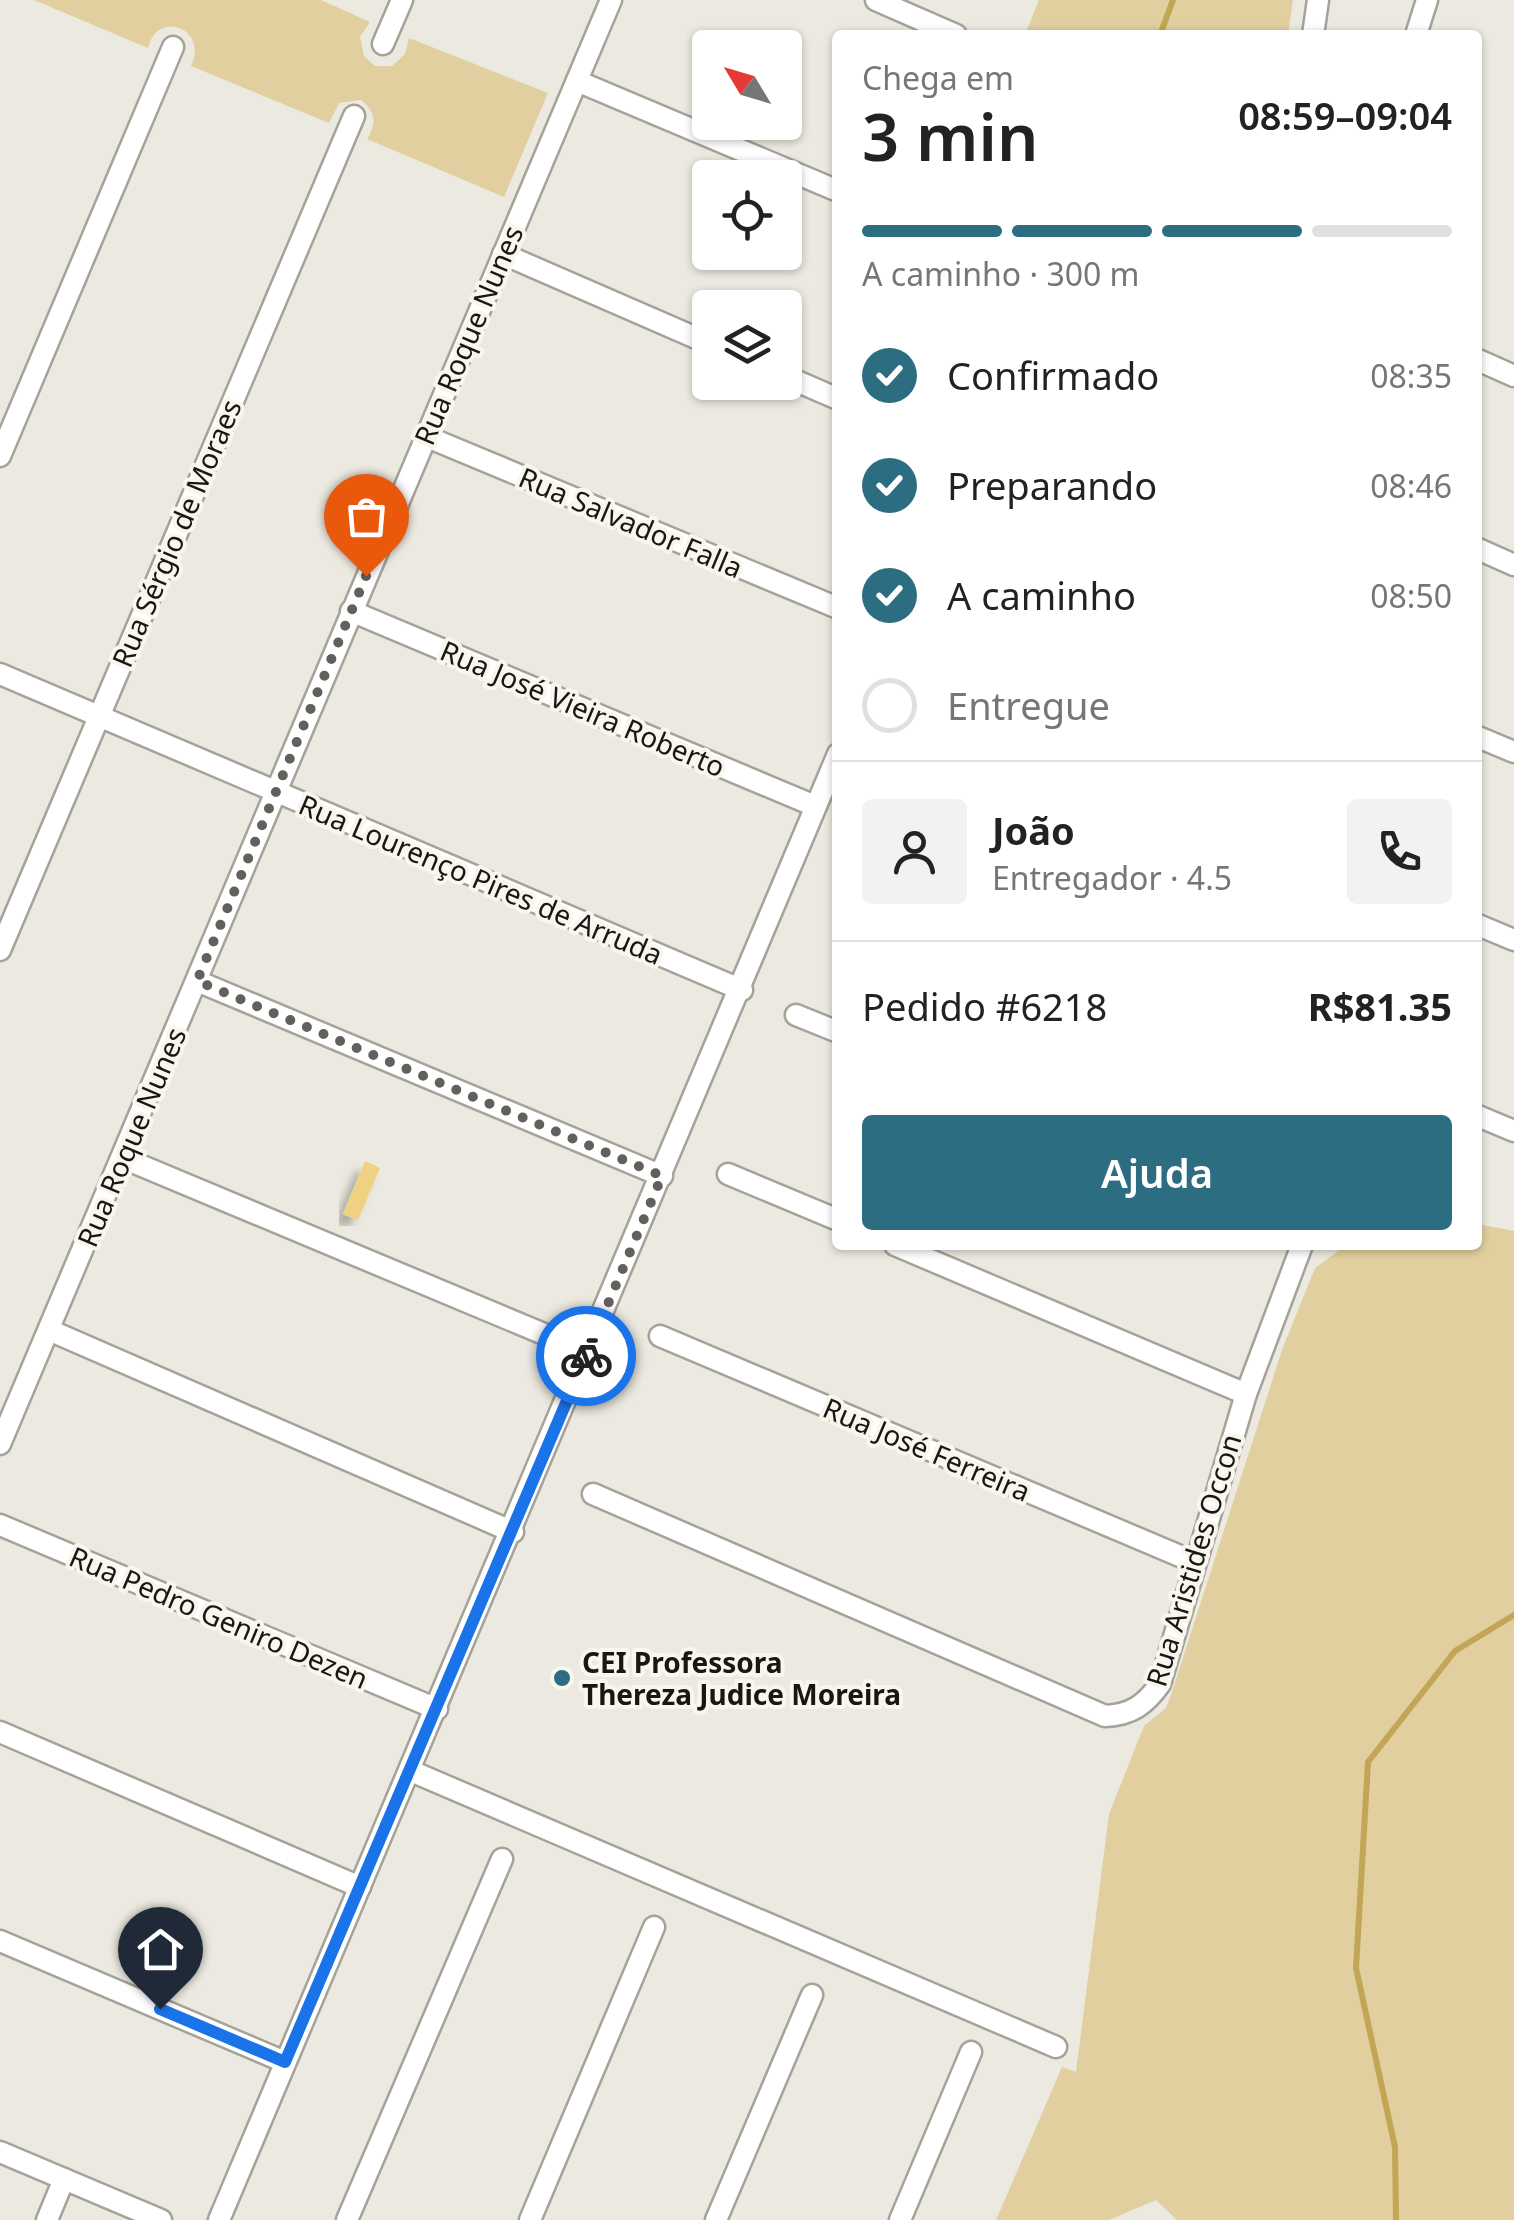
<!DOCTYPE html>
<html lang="pt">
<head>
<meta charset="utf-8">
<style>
	:root { --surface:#fff; --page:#f2f2f2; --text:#222; --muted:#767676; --line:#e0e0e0; --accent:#2c6d81 }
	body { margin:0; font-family:"Noto Sans",sans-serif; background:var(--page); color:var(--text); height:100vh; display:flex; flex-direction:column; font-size:38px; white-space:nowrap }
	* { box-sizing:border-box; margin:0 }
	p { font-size:32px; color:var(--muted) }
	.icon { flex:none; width:55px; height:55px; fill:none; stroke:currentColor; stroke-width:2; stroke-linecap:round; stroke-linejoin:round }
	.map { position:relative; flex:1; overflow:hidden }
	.side { position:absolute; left:832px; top:30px; width:650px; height:1220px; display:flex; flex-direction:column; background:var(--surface); border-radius:10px; box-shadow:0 2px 8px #0004 }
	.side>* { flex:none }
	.needle { width:65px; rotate:308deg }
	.buttons { position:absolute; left:692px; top:30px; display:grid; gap:20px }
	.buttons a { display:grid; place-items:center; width:110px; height:110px; border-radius:10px; background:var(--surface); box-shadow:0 2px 8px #0004; font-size:50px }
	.pin { position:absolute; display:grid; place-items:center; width:85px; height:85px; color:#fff; margin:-102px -42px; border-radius:50% 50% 50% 0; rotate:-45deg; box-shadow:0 0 10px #0007 }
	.pin .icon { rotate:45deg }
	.courier { position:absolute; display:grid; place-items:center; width:100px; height:100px; margin:-50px; border:8px solid #1a73e8; border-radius:50%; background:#fff; color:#222; box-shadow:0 2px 12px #0007 }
	.head em { font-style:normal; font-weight:600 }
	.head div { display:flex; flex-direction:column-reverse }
	.head { display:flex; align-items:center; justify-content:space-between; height:170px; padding:0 30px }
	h1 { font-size:65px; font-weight:600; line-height:75px }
	.bar { display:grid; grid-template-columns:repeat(4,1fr); gap:15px 10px; align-content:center; height:120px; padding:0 30px }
	.bar i { height:12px; border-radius:8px; background:var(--line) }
	.bar .selected { background:var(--accent) }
	.bar p { grid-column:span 4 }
	.line { display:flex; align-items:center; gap:25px; padding:0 30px; border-top:2px solid var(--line) }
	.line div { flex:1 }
	.round { display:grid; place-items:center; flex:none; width:105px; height:105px; border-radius:10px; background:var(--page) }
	ol { padding:0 30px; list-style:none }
	li { display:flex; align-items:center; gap:30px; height:110px }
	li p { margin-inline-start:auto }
	li .icon { padding:10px; border-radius:50%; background:var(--accent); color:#fff; stroke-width:4 }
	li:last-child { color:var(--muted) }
	li i { width:55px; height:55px; border:5px solid var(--line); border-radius:50% }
	.action { display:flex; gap:20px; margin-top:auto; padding:20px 30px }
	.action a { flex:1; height:115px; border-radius:10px; background:var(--accent); color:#fff; font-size:40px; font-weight:600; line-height:115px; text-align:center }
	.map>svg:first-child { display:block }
	.green { fill:#e1cf9f }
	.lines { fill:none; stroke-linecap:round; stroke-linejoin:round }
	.stream { stroke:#c2a655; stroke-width:6 }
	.building { fill:#efd281; filter:url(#shadow) }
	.street-casing { stroke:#a5a29a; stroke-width:25 }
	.street { stroke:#fff; stroke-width:20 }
	.done { stroke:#62605b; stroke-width:10; stroke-dasharray:0 18 }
	.route { stroke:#1a73e8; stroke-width:12 }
	.poi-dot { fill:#2c6d81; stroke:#f9f6ed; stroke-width:4 }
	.labels { text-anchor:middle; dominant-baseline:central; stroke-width:8; stroke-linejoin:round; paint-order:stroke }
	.street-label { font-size:28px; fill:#181714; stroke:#f9f6ed }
	.poi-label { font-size:28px; font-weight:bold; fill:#181714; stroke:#f9f6ed; text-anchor:start }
</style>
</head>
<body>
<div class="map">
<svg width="1514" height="2220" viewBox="0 0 1514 2220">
	<defs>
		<filter id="shadow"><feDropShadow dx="-9" dy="9" stdDeviation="5" flood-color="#0004"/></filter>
	</defs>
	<rect width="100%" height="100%" fill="#ece9e0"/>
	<!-- green -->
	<g class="green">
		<path d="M 34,0 L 321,0 L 370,22 L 360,37 L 364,56 L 375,66 L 392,66 L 405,54 L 409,38 L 548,93 L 504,197 L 367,139 C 377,124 376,112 361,100 L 339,103 L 329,123 L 191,66 C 209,28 157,9 148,48 Z"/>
		<path d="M 1039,0 L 1293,0 L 1288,35 L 1025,35 Z"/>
		<path d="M 1478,1224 L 1514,1231 L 1514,2220 L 1177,2220 L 1156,2200 L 1109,2220 L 996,2220 L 1062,2067 L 1076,2072 L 1109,1814 L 1144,1726 L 1166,1708 L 1171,1695 L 1282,1350 L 1315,1268 L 1346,1245 L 1478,1245 Z"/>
	</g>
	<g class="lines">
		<!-- stream -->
		<g class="stream">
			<path d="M 1160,35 L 1173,0"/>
			<path d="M 1396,2220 L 1395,2147 L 1356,1968 L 1368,1762 L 1455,1651 L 1514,1615"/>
		</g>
	</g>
	<!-- building -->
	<path class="building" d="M 365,1161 L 380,1168 L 358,1220 L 343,1214 Z"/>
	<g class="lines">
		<defs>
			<g id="street">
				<path d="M 876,0 L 956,35"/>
				<path d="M 1313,35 L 1318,0"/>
				<path d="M 1416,35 L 1427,0"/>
				<path d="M 383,44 L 402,0"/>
				<path d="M 577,81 L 838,191"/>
				<path d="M 503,254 L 710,344"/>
				<path d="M 1478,360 L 1514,376"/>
				<path d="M 785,376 L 838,399"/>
				<path d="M 425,436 L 838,608"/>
				<path d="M 0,456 L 173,47"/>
				<path d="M 1478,549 L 1514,565"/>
				<path d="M 351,611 L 815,806"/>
				<path d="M 0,674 L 742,990"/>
				<path d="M 1478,737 L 1514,752"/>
				<path d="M 1478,925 L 1514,940"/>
				<path d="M 0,950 L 354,116"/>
				<path d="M 197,981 L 662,1176"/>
				<path d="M 796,1015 L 838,1032"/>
				<path d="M 1478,1116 L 1514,1131"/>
				<path d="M 123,1158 L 587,1352"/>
				<path d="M 728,1174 L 838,1220"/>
				<path d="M 895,1245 L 1246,1394"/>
				<path d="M 49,1330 L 513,1532"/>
				<path d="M 660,1336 L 1194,1562"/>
				<path d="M 0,1444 L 611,0"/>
				<path d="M 593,1494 L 1105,1716 C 1131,1715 1145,1705 1160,1684 L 1246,1394 L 1302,1245"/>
				<path d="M 0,1525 L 437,1709"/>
				<path d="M 0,1732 L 360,1887"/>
				<path d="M 411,1771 L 1056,2047"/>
				<path d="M 0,1941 L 285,2062"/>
				<path d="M 0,2152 L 161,2220"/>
				<path d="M 47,2220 L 64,2179"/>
				<path d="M 219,2220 L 838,754"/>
				<path d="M 347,2220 L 502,1859"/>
				<path d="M 530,2220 L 654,1927"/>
				<path d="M 716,2220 L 812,1995"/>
				<path d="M 900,2220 L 971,2052"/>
			</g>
		</defs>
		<!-- street casing -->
		<use href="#street" class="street-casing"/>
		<!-- street -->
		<use href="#street" class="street"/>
	</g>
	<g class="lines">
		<!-- done -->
		<path class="done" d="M 366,576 L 197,981 L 662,1176 L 586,1356"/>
		<!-- route -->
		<path class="route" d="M 160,2009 L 285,2062 L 586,1356"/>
	</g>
	<!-- markers -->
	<circle class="poi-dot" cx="562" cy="1678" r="10"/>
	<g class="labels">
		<!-- street labels -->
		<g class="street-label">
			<text transform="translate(468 335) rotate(-67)">Rua Roque Nunes</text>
			<text transform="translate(631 522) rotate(23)">Rua Salvador Falla</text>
			<text transform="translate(176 533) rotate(-67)">Rua Sérgio de Moraes</text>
			<text transform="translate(583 708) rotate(23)">Rua José Vieira Roberto</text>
			<text transform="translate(481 879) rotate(23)">Rua Lourenço Pires de Arruda</text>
			<text transform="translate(131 1137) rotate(-67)">Rua Roque Nunes</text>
			<text transform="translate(927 1449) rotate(23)">Rua José Ferreira</text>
			<text transform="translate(1193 1560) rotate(-73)">Rua Aristides Occon</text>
			<text transform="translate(219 1617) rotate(23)">Rua Pedro Geniro Dezen</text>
		</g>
		<!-- poi labels -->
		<g class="poi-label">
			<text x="582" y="1662">CEI Professora<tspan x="582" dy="32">Thereza Judice Moreira</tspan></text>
		</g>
	</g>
</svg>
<div class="buttons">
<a><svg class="needle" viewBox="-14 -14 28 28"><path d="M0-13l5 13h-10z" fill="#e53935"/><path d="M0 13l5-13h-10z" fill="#767676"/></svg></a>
<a><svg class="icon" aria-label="locate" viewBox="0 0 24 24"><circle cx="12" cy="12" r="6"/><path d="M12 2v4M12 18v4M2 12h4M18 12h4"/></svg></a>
<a><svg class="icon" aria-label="layers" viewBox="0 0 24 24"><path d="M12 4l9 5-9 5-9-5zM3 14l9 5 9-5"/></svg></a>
</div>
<div class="pin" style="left:366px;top:576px;background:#ea580c"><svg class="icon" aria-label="bag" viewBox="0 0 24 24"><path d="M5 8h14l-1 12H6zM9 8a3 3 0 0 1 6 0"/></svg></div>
<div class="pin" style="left:160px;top:2009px;background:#1f2937"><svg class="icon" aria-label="home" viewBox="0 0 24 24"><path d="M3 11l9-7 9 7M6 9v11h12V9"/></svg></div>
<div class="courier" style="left:586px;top:1356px"><svg class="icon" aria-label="bike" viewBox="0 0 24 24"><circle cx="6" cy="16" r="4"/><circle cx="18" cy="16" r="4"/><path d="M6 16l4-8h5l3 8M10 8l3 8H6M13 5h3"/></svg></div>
<section class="side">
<div class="head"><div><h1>3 min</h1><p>Chega em</p></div><em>08:59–09:04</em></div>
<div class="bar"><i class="selected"></i><i class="selected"></i><i class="selected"></i><i></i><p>A caminho · 300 m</p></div>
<ol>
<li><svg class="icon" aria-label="check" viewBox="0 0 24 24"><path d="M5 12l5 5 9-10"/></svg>Confirmado<p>08:35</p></li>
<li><svg class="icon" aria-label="check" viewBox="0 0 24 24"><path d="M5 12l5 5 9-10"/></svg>Preparando<p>08:46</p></li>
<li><svg class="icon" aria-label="check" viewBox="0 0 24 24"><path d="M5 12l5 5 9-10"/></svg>A caminho<p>08:50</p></li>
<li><i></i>Entregue</li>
</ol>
<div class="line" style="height:180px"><a class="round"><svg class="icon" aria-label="person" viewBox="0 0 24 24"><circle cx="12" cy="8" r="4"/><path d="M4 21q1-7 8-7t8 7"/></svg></a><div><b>João</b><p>Entregador · 4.5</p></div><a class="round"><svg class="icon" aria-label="phone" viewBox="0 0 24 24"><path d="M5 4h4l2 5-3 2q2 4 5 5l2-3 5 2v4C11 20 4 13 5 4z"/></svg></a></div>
<div class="line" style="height:130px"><div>Pedido #6218</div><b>R$81.35</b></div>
<div class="action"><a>Ajuda</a></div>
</section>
</div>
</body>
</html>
